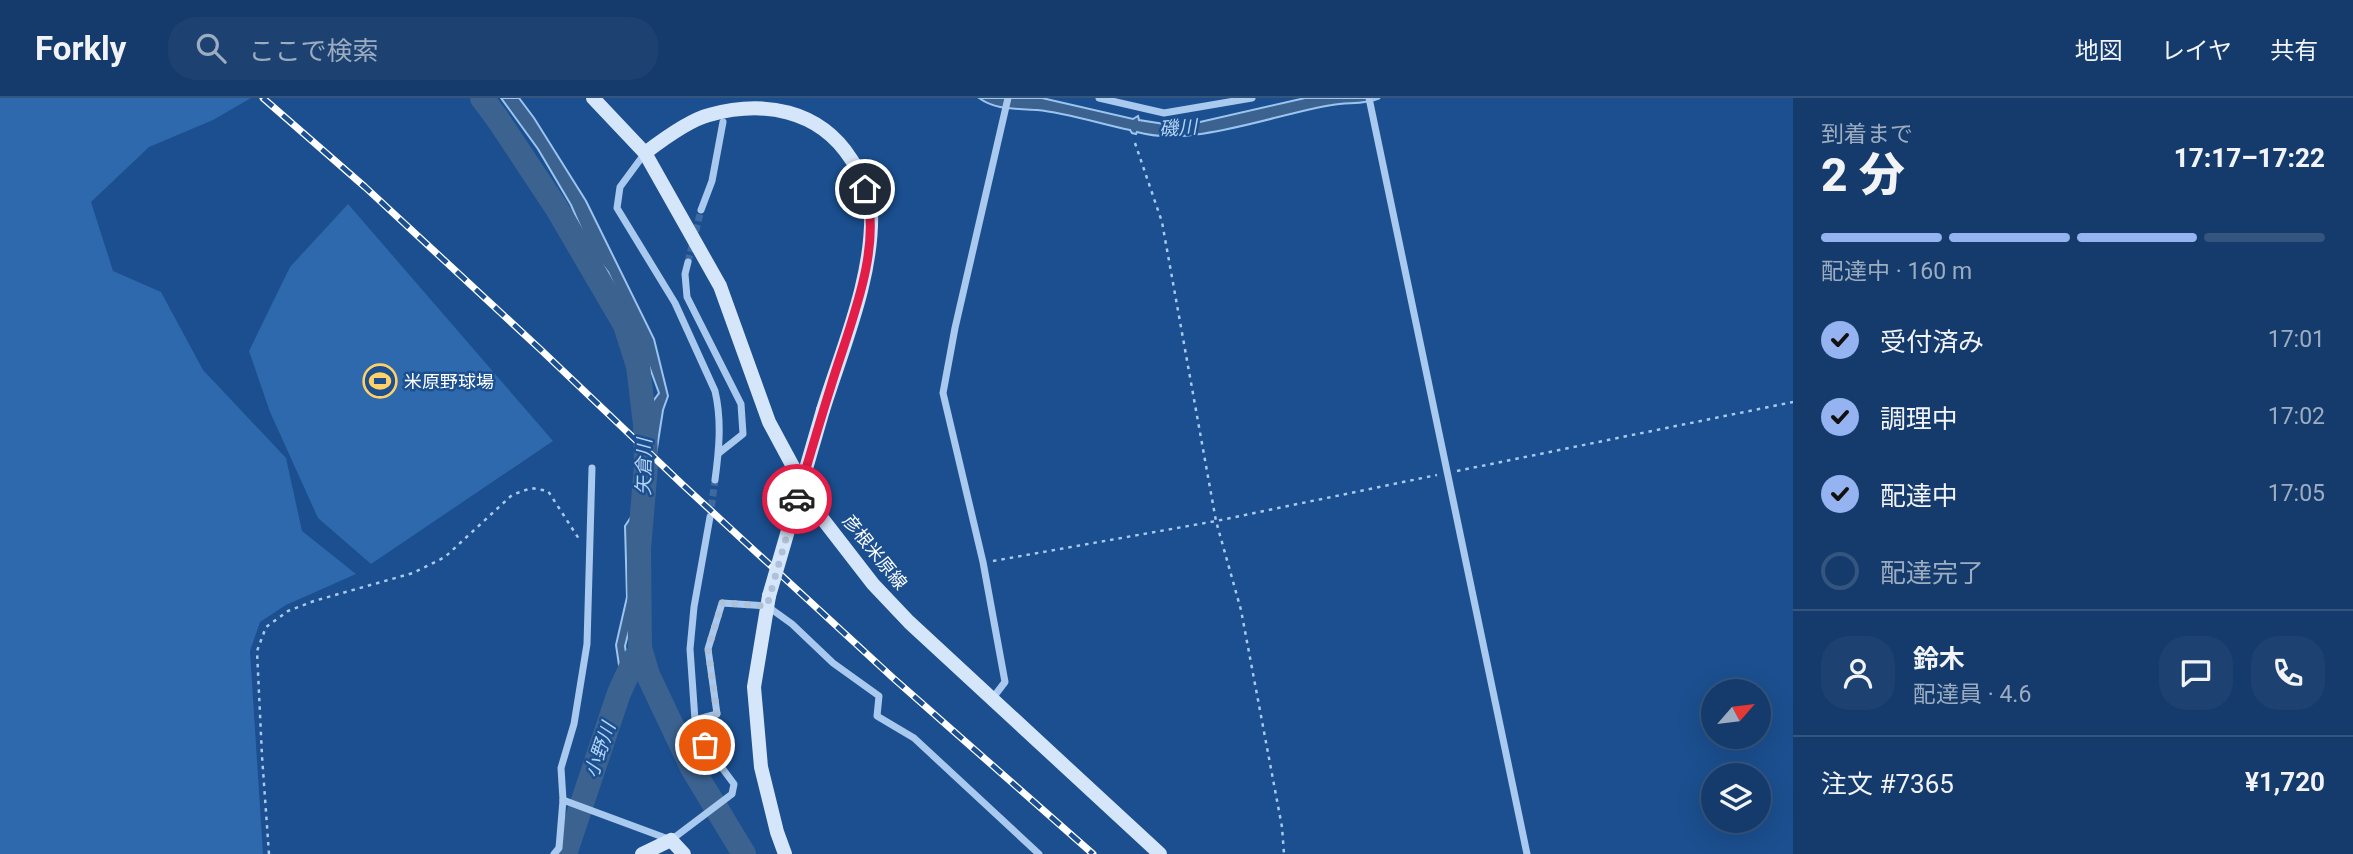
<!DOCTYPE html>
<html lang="ja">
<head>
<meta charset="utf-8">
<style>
	:root { --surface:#143b6b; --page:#1d4271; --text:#f1f3f6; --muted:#9dadc1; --line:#33557e; --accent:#95b2f1 }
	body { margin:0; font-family:Roboto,"Noto Sans JP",sans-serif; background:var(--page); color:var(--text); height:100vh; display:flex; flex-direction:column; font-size:26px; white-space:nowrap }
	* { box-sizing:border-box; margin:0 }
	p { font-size:23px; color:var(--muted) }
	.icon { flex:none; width:38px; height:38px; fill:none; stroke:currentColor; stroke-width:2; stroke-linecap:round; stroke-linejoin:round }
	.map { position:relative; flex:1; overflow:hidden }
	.side { display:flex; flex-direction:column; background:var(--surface); width:560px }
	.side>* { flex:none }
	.needle { width:46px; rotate:62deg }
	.buttons { position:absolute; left:1701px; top:581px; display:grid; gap:14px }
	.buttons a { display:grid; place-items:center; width:70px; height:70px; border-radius:50%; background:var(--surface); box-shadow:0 7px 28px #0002,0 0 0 2px var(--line); font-size:35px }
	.pin { position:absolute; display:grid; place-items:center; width:60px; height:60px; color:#fff; margin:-30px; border:4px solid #fff; border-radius:50%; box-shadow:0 2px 7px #0007 }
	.courier { position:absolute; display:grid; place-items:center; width:70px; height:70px; margin:-35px; border:5px solid #e11d48; border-radius:50%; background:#fff; color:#222; box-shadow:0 2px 9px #0007 }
	.summary em { font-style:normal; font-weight:800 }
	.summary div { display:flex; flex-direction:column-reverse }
	.summary { display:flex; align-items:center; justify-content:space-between; height:119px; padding:0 28px }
	h1 { font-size:46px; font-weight:800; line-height:52px }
	.bar { display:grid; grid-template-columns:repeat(4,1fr); gap:10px 7px; align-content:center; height:84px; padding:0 28px }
	.bar i { height:9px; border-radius:5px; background:var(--line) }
	.bar .current { background:var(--accent) }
	.bar p { grid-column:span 4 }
	.line { display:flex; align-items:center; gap:18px; padding:0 28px; border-top:2px solid var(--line) }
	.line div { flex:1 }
	.round { display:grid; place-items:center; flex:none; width:74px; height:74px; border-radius:28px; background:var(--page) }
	ol { padding:0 28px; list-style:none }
	li { display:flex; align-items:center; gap:21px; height:77px }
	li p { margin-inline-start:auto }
	li .icon { padding:7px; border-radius:50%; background:var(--accent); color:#111; stroke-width:4 }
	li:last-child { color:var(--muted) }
	li i { width:38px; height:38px; border:4px solid var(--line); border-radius:50% }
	header { display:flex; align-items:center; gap:42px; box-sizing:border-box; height:98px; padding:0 35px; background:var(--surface); border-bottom:2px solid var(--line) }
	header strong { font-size:33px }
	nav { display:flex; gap:38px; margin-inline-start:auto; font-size:24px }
	.search { width:490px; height:63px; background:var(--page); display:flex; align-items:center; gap:18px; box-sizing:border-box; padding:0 24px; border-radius:28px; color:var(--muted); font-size:26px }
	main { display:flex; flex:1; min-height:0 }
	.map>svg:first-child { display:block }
	.green { fill:#2e69ad }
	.water { fill:#3c6290; stroke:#9cc4f0; stroke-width:2 }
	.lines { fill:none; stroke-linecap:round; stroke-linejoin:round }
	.river { stroke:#3c6290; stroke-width:24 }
	.street-tunnel { stroke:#3d69a0; stroke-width:7; stroke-dasharray:7 3.5; stroke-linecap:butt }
	.path { stroke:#a9c9ee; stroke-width:2.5; stroke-dasharray:3.5 5; stroke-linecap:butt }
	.street { stroke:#a9c9ee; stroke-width:7 }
	.secondary { stroke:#d6e6fa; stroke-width:14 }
	.rail-casing { stroke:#fff; stroke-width:7 }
	.rail { stroke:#1b4f8f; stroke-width:4.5; stroke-dasharray:13; stroke-linecap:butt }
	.secondary-bridge { stroke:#d6e6fa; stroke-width:14 }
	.done { stroke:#afc1d8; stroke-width:7; stroke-dasharray:0 12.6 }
	.route { stroke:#e11d48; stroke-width:9 }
	.labels { text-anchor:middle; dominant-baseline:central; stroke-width:5; stroke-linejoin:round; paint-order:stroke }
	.poi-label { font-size:18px; fill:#fff; stroke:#1b4f8f; text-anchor:start }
	.street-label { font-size:18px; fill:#fff; stroke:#1b4f8f }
	.water-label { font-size:19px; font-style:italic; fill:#b5d3f5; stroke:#1b4f8f }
</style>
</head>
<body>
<header>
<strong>Forkly</strong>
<div class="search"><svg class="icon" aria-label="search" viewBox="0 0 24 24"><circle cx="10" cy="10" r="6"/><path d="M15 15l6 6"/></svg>ここで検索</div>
<nav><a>地図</a><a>レイヤ</a><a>共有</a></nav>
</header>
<main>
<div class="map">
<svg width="1793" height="756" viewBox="0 0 1793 756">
	<rect width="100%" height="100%" fill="#1b4f8f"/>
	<!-- green -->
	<g class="green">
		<path d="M 0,0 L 251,0 L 213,22 L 149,49 L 91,104 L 113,173 L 161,194 L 203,272 L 286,360 L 302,433 L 356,476 L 286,507 L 260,524 L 250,553 L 263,756 L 0,756 Z"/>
		<path d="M 348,106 L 553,343 L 371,466 L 318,420 L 270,314 L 249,253 L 290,169 Z"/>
	</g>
	<!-- water -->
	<g class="water">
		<path d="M 501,0 L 519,0 L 534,20 L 586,103 L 654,241 L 668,298 L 663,312 L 646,420 L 637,438 L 637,501 L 625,548 L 631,588 L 623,594 L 616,547 L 627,499 L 625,428 L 633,416 L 634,396 L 642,381 L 648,310 L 659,295 L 641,246 L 608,174 L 590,151 L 571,107 L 538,51 Z"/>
		<path d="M 979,0 L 1042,0 L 1133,21 L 1138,18 L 1139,22 L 1171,27 L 1200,24 L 1305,0 L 1380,0 C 1365,7 1348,4 1332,7 C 1275,16 1192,50 1137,34 L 1136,36 L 1132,35 L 1130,32 C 1100,26 1068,15 1037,12 C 1016,10 997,13 979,0 Z"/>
	</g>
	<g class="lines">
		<!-- river -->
		<g class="river">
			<path d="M 482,0 L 497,20 L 556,109 L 625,227 L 638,268 L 645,326 L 646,368 L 639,451 L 640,550 L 648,577 L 692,670 L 744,756"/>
			<path d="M 565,756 L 619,595 L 635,560"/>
		</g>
		<!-- street-tunnel -->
		<g class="street-tunnel">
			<path d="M 688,164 L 701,112"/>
			<path d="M 710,419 L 715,382"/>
		</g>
		<!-- path -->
		<g class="path">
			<path d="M 1135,45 L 1162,124 L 1216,423 L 1241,512 L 1282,729 L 1284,756"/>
			<path d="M 1457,373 L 1793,304"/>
			<path d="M 993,463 L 1216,423 L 1437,377"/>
			<path d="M 269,756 L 262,658 L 257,553 L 266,529 L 288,513 L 314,503 L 413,475 L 445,459 L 512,397 L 531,390 L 548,393 L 579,441"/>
		</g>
		<!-- street -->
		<g class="street">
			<path d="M 1099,0 L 1164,15 L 1252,0"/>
			<path d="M 1369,0 L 1527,756"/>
			<path d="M 645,55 L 620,89 L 617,110 L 675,205 L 715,293 C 722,323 719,352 715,382"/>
			<path d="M 701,112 L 712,83 L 723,24"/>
			<path d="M 688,164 L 685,176 L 687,199 L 741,306 L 743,336 L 719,355"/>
			<path d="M 992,601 L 1005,584 L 983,464 L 943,295 L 955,230 L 1008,0"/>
			<path d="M 695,622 L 717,616 L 708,551 L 722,505 L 767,508 L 792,526 L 833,565 L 879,598 L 877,618 L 914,640 L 1039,756"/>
			<path d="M 563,702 L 671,742 L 732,696 L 734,686 L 705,647 L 695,622 L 690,551 L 694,509 L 710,419"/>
			<path d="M 554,756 L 559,750 L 563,702 L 561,670 L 574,626 L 587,546 L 592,370"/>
		</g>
		<!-- secondary -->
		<g class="secondary">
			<path d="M 593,0 L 645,55 L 720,188 L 769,324 L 818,415 L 873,486 L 909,524 L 1160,756"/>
			<path d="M 645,55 C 662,42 689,22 709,17 C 763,2 819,11 851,61 C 860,74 870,93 871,110 C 874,178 843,248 823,312"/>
			<path d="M 769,498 L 754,589 L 761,669 L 777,734 L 785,756"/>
			<path d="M 642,756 L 671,742 L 684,756"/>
		</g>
		<defs>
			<path id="rail" d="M 263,0 L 365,89 L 540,251 L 683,387 L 892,579 L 1093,756"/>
		</defs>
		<!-- rail casing -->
		<use href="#rail" class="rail-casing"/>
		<!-- rail -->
		<use href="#rail" class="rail"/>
		<!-- secondary-bridge -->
		<path class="secondary-bridge" d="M 769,498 L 823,312"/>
	</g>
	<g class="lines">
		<!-- done -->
		<path class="done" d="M 705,647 L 695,622 L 717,616 L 708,551 L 722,505 L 767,508 L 797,401"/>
		<!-- route -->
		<path class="route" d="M 797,401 C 808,364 819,326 831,288 C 848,231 884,150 865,91"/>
	</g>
	<!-- icons -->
	<defs>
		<symbol id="stadium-ring" viewBox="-11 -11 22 22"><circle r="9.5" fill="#1b4f8f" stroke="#ffd166" stroke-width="1.5"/><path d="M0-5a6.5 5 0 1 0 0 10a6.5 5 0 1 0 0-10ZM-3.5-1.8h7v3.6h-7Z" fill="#ffd166"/></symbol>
	</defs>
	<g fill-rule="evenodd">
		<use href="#stadium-ring" x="361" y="264" width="38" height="38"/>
	</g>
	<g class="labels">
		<!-- poi labels -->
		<g class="poi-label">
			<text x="404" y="283">米原野球場</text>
		</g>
		<!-- street labels -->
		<g class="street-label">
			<text transform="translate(875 454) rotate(51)">彦根米原線</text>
		</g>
		<!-- water labels -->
		<g class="water-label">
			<text transform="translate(1178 30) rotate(-4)">磯川</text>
			<text transform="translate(644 369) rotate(-89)">矢倉川</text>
			<text transform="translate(600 652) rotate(-71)">小野川</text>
		</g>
	</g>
</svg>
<div class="buttons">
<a><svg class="needle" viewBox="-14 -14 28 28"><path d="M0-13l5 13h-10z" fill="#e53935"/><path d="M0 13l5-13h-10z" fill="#9dadc1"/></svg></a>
<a><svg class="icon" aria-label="layers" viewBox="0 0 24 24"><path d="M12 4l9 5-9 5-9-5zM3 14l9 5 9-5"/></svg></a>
</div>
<div class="pin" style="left:705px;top:647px;background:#ea580c"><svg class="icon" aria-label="bag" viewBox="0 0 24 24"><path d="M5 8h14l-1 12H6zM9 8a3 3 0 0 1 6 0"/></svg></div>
<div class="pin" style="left:865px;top:91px;background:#1f2937"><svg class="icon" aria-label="home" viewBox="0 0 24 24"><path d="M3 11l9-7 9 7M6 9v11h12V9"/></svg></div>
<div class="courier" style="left:797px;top:401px"><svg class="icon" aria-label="car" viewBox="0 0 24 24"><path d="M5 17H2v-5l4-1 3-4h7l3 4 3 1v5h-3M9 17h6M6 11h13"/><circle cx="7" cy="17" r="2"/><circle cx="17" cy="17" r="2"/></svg></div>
</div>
<section class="side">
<div class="summary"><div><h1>2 分</h1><p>到着まで</p></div><em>17:17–17:22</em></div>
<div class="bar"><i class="current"></i><i class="current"></i><i class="current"></i><i></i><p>配達中 · 160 m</p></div>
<ol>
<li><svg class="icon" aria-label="check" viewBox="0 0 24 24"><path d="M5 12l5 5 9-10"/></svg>受付済み<p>17:01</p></li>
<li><svg class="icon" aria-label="check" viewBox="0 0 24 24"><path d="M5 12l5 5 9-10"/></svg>調理中<p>17:02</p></li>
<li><svg class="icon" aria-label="check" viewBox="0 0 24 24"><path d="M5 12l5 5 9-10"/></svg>配達中<p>17:05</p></li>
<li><i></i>配達完了</li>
</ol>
<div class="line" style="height:126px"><a class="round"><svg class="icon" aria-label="person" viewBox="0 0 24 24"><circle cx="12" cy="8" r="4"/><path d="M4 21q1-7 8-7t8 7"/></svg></a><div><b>鈴木</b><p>配達員 · 4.6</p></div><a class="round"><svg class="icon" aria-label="chat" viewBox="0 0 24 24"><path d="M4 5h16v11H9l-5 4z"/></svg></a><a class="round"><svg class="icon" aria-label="phone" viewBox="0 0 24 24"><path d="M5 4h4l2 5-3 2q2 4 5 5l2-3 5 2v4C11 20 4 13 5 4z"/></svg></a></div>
<div class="line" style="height:91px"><div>注文 #7365</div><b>¥1,720</b></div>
</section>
</main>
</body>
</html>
